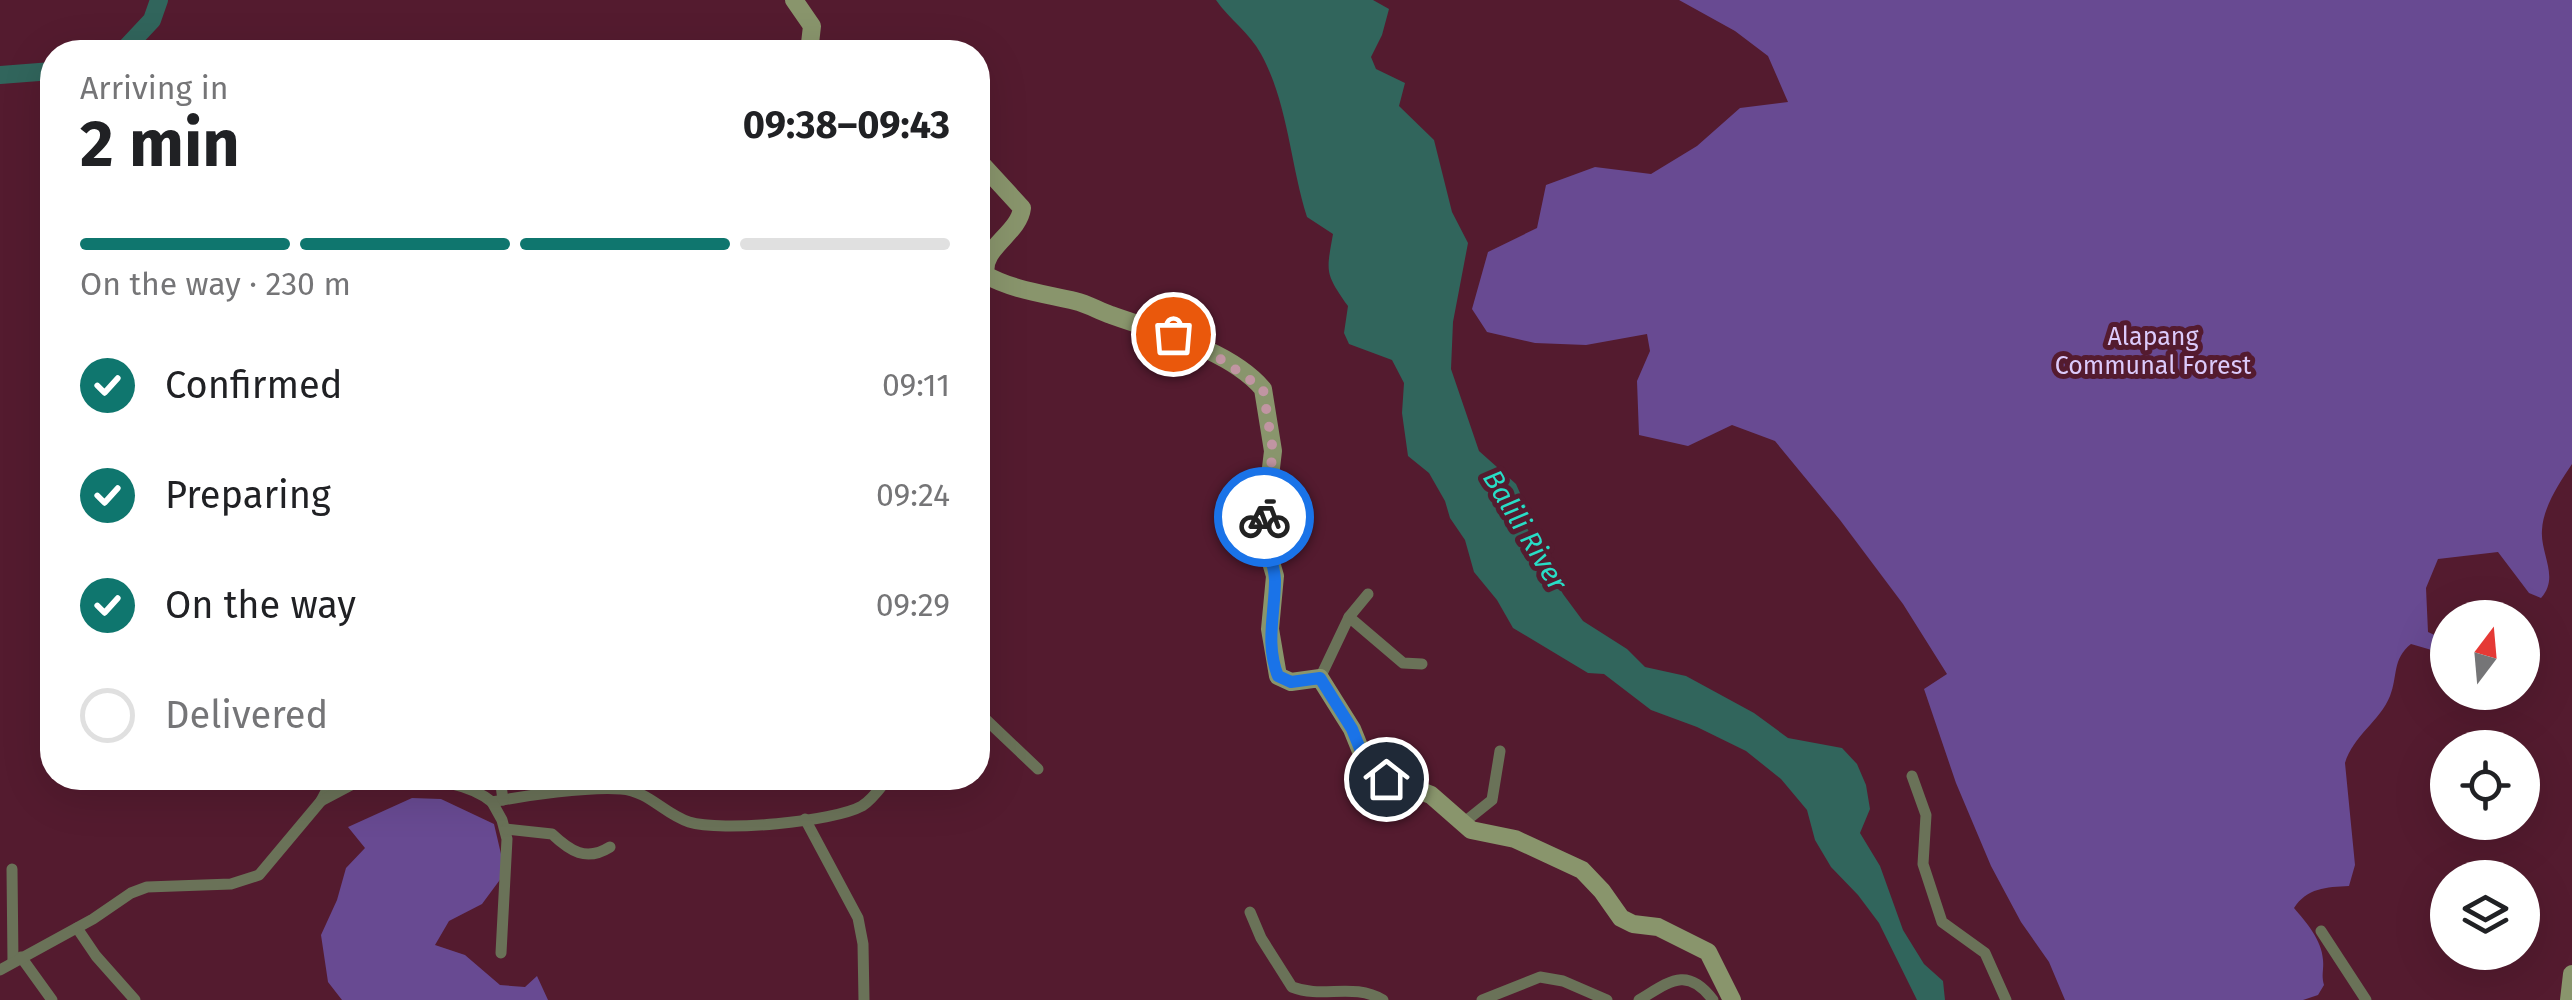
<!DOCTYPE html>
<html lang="en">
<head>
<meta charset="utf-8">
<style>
	:root { --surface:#fff; --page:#f6f6f6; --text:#202124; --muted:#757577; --line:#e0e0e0; --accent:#0f766e }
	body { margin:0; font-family:"Fira Sans",sans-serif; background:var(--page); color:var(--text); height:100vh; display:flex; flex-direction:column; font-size:38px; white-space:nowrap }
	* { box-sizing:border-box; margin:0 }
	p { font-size:32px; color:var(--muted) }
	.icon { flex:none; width:55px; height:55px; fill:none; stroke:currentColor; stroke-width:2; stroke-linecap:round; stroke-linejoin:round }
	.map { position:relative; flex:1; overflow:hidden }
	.details { position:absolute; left:40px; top:40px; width:950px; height:750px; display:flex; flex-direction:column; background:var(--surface); border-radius:40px; box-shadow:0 10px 40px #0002 }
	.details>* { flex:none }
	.needle { width:65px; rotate:16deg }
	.fabs { position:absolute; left:2430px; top:600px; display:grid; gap:20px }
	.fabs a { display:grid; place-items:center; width:110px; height:110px; border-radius:50%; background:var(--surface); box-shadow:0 10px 40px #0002; font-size:50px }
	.pin { position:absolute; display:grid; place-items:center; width:85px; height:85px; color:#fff; margin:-42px; border:5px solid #fff; border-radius:50%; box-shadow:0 2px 10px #0007 }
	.courier { position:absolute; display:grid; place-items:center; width:100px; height:100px; margin:-50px; border:8px solid #1a73e8; border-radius:50%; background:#fff; color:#222; box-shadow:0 2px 12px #0007 }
	.overview em { font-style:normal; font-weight:700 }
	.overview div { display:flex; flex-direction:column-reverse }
	.overview { display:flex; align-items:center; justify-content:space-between; height:170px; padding:0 40px }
	h1 { font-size:65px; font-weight:700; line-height:75px }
	.bar { display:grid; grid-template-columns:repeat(4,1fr); gap:15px 10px; align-content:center; height:120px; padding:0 40px }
	.bar i { height:12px; border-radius:8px; background:var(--line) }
	.bar .on { background:var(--accent) }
	.bar p { grid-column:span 4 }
	ol { padding:0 40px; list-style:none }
	li { display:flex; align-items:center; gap:30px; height:110px }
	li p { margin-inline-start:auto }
	li .icon { padding:10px; border-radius:50%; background:var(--accent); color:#fff; stroke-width:4 }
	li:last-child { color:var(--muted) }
	li i { width:55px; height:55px; border:5px solid var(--line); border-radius:50% }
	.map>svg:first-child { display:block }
	.green { fill:#684a92 }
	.water { fill:#31655c }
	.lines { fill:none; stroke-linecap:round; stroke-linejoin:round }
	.river { stroke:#31655c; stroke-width:18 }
	.street { stroke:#6a7258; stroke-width:11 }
	.secondary { stroke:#89956c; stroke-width:18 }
	.done { stroke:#c195a2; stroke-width:10; stroke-dasharray:0 18 }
	.route { stroke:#1a73e8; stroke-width:12 }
	.labels { text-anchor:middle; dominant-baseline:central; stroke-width:10; stroke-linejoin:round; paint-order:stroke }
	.park-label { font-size:25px; fill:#dccafb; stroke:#541b2f }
	.water-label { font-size:28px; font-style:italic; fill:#28ddc6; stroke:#541b2f }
</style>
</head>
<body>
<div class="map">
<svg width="2572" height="1000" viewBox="0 0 2572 1000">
	<rect width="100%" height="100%" fill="#541b2f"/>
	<!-- green -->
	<g class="green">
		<path d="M 1679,0 L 2572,0 L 2572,464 C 2560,482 2543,507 2542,530 C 2540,554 2560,577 2541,598 L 2529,593 L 2498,552 L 2438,559 L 2426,588 L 2428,632 L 2441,638 L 2435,651 L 2411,644 C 2392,659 2398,676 2390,696 C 2380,721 2353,736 2345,763 L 2355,865 L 2349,886 C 2326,887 2307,888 2294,908 C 2306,922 2322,940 2323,960 C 2324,970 2321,975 2324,985 L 2318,995 L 2303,1000 L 2065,1000 L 2049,962 L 2021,922 L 1991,866 L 1956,783 L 1924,689 L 1947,674 L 1903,604 L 1840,520 L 1775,441 L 1732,425 L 1688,446 L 1639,435 L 1637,381 L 1650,351 L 1647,334 L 1586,345 L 1535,343 L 1487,332 L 1472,309 L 1488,252 L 1537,228 L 1546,185 L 1595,167 L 1651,174 L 1697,146 L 1740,108 L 1788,102 L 1768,56 L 1735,31 Z"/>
		<path d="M 412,798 L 441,799 L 494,824 L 501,854 L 502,877 L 482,904 L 449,921 L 435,945 L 465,955 L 500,985 L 525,987 L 537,976 L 548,1000 L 342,1000 L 328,982 L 321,935 L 337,900 L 346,868 L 365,848 L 348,827 Z"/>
	</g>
	<!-- water -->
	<path class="water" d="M 1216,0 L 1373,0 L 1389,9 L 1382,35 L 1371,57 L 1376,69 L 1405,83 L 1399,106 L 1434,140 L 1452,212 L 1468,243 L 1453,322 L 1451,369 L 1479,451 L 1516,484 L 1527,509 L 1527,528 L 1563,594 L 1583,621 L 1627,649 L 1645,667 L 1686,676 L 1754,713 L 1788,738 L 1842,748 L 1857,764 L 1866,785 L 1870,809 L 1860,833 L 1880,866 L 1903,930 L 1924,964 L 1943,981 L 1945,1000 L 1917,1000 L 1879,923 L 1858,895 L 1831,867 L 1815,840 L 1807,810 L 1781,779 L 1746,751 L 1697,727 L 1651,710 L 1604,674 L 1588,673 L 1513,628 L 1497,600 L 1474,572 L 1465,540 L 1450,518 L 1445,501 L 1429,473 L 1408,456 L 1402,413 L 1404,383 L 1392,360 L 1349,344 L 1344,333 L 1348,306 C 1325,273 1326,273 1333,234 L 1307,217 C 1290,163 1288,103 1261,54 C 1250,33 1229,19 1216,0 Z"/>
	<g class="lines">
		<!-- river -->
		<g class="river">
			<path d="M 122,52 L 152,20 L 159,0"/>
			<path d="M 0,75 L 52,71"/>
		</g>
		<!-- street -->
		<g class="street">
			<path d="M 1349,617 L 1403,663 L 1422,664"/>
			<path d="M 1320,678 L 1349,617 L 1368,594"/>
			<path d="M 978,712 L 1038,769"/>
			<path d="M 1912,776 L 1926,815 L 1923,864 L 1942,922 L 1985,953 L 2006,1000"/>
			<path d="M 392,778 C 423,778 467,781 492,802 C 523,796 590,786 621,789 C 649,791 664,814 689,822 C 721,832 833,822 862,806 C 873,799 880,788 888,778"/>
			<path d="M 500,778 L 503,800"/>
			<path d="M 321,801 L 333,778"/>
			<path d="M 492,802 L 502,820 L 507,839 L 501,953"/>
			<path d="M 805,819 L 858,918 L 863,944 L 864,1000"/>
			<path d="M 1462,824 L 1492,800 L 1500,751"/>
			<path d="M 506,829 L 552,834 C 570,851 586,862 610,847"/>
			<path d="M 12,869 L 13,962"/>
			<path d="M 1250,912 L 1261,938 L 1292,987 C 1323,999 1353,982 1383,1000"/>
			<path d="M 77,928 L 96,956 L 135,1000"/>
			<path d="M 2321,931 L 2366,1000"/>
			<path d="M 21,957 L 52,1000"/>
			<path d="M 0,970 L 93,919 L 131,893 L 147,887 L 231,884 L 259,875 L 321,801 L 355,783 L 381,778"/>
			<path d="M 1482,1000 L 1540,977 L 1563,981 L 1607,1000"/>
			<path d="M 1639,1000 C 1669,982 1687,965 1713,1000"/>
		</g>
		<!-- secondary -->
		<g class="secondary">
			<path d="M 794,0 L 812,26 L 809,52"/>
			<path d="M 978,160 L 1022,208 C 1019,234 980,248 986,275 C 1012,290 1046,294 1075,301 C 1088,304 1099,311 1111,315 C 1158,332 1229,349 1263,389 L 1273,451 L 1263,535 L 1275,576 L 1270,629 L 1278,676 L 1291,682 L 1320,678 L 1352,729 L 1367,766 L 1375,773 L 1431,795 L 1471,830 L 1515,839 L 1582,870 L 1602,891 L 1621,918 L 1633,924 L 1658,927 L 1708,952 L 1732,1000"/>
			<path d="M 2569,1000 L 2572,974"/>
		</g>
	</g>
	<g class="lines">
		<!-- done -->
		<path class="done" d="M 1173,334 L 1222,360 L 1263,389 L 1273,451 L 1264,517"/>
		<!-- route -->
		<path class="route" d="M 1264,517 C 1262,545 1274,557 1275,580 C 1275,613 1265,644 1278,676 L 1291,682 L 1320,678 L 1352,729 L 1367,766 L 1386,779"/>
	</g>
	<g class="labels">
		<!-- park labels -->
		<g class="park-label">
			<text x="2153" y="337">Alapang<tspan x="2153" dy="29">Communal Forest</tspan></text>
		</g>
		<!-- water labels -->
		<g class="water-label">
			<text transform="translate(1525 530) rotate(59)">Balili River</text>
		</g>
	</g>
</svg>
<div class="fabs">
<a><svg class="needle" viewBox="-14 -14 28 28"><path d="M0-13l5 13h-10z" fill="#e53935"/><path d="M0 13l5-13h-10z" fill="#757577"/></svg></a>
<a><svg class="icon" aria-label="locate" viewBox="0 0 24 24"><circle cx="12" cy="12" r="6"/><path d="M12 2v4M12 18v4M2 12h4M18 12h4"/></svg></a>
<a><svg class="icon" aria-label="layers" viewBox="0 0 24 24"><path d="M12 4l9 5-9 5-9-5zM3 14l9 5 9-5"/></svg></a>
</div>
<div class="pin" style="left:1173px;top:334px;background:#ea580c"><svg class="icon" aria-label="bag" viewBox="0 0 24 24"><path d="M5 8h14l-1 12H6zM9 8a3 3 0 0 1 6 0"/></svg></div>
<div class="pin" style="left:1386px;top:779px;background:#1f2937"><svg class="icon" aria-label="home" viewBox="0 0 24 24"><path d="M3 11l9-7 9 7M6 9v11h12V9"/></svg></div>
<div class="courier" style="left:1264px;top:517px"><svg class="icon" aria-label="bike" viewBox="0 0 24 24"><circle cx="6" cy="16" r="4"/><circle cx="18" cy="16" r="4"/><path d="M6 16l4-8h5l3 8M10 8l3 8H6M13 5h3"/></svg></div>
<section class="details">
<div class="overview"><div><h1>2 min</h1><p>Arriving in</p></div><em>09:38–09:43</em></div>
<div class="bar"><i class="on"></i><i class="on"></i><i class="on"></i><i></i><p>On the way · 230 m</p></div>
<ol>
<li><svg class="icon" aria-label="check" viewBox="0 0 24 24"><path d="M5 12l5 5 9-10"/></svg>Confirmed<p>09:11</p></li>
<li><svg class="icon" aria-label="check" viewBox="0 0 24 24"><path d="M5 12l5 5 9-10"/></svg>Preparing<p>09:24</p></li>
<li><svg class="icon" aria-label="check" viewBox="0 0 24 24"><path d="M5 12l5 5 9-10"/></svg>On the way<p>09:29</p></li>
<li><i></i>Delivered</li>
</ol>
</section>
</div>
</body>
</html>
